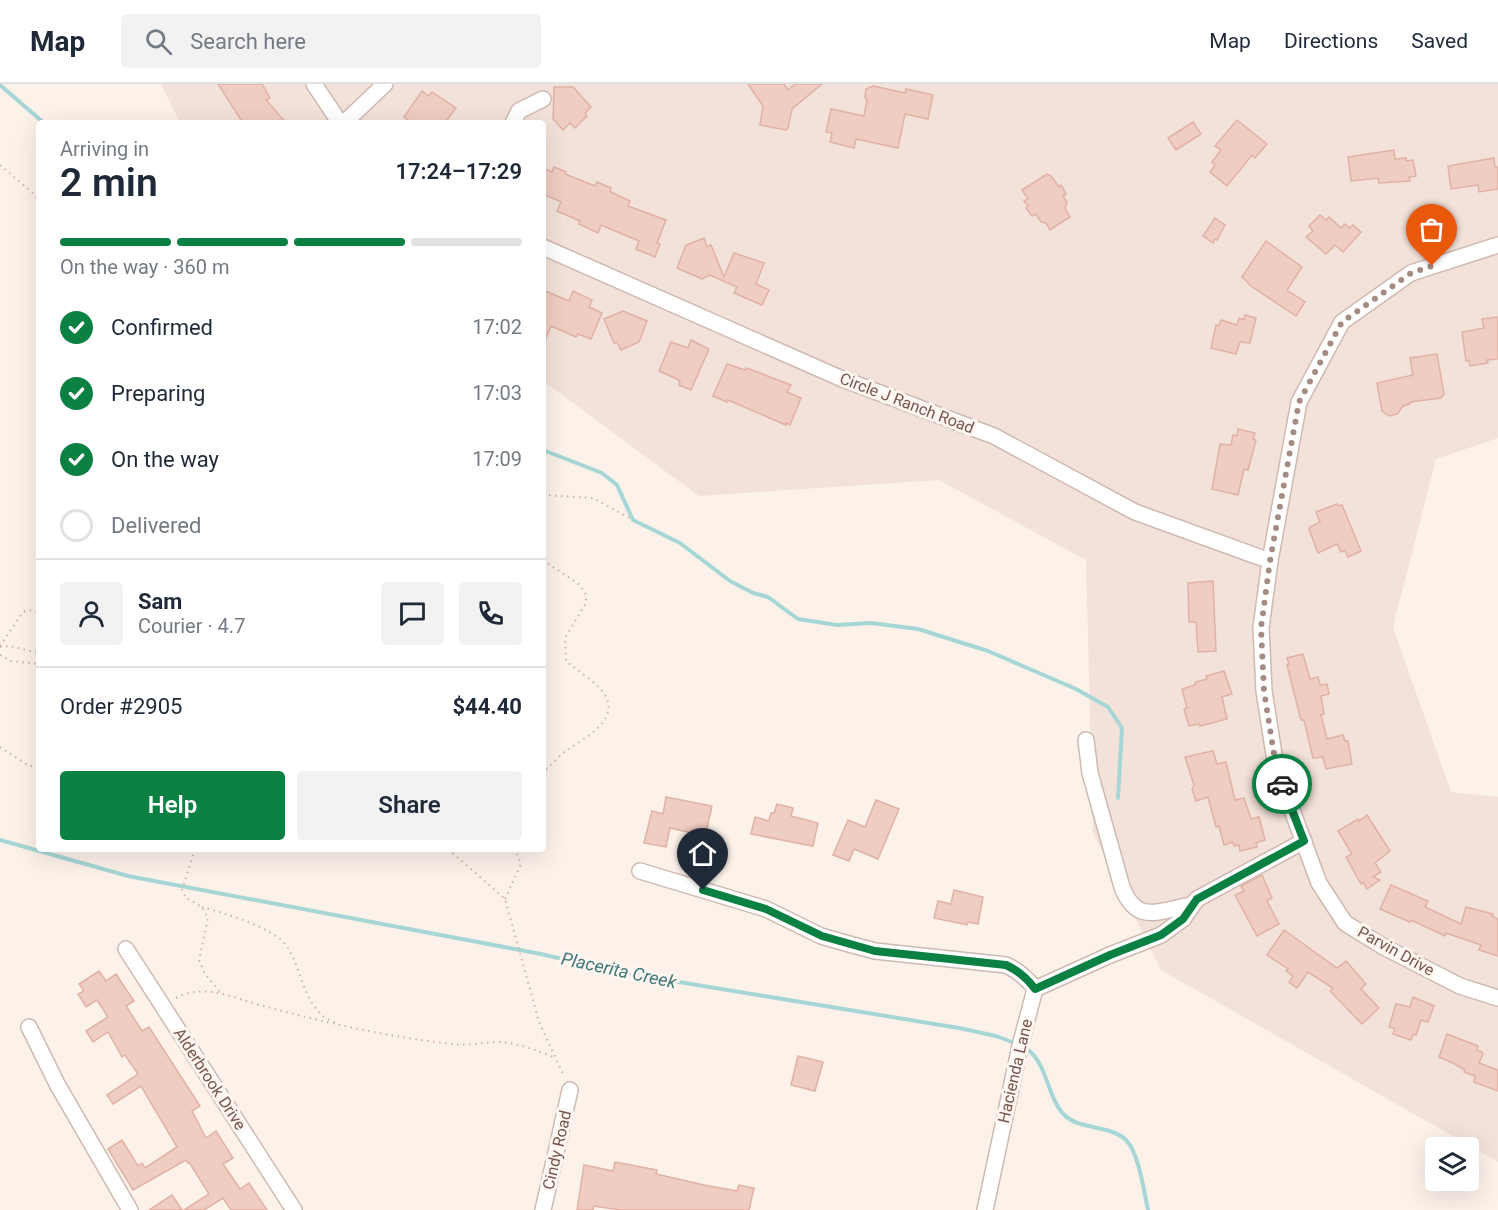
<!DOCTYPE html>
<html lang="en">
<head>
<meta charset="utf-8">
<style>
	:root { --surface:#fff; --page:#f2f2f3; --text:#1f2937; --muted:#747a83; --line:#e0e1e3; --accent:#0b8043 }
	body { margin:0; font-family:Roboto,sans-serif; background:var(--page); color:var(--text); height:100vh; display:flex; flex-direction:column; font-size:22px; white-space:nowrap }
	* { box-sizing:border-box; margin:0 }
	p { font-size:20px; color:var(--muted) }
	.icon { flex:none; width:33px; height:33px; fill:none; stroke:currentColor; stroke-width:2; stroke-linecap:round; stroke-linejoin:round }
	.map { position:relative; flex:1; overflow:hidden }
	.drawer { position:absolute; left:36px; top:36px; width:510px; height:732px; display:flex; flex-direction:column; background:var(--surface); border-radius:6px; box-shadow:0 6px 24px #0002 }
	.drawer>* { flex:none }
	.controls { position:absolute; left:1425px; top:1053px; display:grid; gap:12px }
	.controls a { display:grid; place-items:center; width:54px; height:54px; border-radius:6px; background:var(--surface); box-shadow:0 6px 24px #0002; font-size:30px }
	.pin { position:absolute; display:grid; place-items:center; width:51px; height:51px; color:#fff; margin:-62px -26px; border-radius:50% 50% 50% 0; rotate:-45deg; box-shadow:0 0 6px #0007 }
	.pin .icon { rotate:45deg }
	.courier { position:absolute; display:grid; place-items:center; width:60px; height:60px; margin:-30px; border:4px solid #0b8043; border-radius:50%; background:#fff; color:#222; box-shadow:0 2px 8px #0007 }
	.summary em { font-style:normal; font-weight:600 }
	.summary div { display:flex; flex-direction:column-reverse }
	.summary { display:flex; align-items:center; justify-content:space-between; height:102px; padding:0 24px }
	h1 { font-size:39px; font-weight:600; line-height:45px }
	.bar { display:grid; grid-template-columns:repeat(4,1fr); gap:9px 6px; align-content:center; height:72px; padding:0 24px }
	.bar i { height:8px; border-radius:4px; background:var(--line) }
	.bar .active { background:var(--accent) }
	.bar p { grid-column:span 4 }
	.line { display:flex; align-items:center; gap:15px; padding:0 24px; border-top:2px solid var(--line) }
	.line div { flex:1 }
	.round { display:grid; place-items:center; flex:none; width:63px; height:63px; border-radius:6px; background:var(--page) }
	ol { padding:0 24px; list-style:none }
	li { display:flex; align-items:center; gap:18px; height:66px }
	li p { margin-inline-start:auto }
	li .icon { padding:6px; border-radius:50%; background:var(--accent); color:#fff; stroke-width:4 }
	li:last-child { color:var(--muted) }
	li i { width:33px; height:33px; border:3px solid var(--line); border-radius:50% }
	.button { display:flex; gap:12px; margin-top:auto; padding:12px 24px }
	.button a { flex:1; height:69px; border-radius:6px; background:var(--accent); color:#fff; font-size:24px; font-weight:600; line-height:69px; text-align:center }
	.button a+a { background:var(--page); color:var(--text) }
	header { display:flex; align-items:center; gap:36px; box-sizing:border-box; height:84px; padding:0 30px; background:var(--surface); border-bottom:2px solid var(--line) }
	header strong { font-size:28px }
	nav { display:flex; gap:33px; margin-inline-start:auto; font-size:21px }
	.search { width:420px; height:54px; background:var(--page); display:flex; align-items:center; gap:15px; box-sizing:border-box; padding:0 21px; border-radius:6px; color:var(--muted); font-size:22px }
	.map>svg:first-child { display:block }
	.residential { fill:#f3e2d9 }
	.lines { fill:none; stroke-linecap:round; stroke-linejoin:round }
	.stream { stroke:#a6d6d5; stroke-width:4 }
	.building { fill:#f0cdc3; stroke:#e1b1a4; stroke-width:1.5 }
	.minor-casing { stroke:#cfbab2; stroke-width:18 }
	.path { stroke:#d5b0a5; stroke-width:2; stroke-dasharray:1.5 4.5; stroke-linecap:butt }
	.minor { stroke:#fff; stroke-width:15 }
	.done { stroke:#a48c85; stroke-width:6; stroke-dasharray:0 10.8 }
	.route { stroke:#0b8043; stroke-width:8 }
	.labels { text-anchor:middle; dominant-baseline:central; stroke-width:6; stroke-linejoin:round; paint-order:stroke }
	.street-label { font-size:16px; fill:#75554e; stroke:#fef6f0 }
	.water-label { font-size:18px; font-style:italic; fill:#427979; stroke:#fef6f0 }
</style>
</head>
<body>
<header>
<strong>Map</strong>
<div class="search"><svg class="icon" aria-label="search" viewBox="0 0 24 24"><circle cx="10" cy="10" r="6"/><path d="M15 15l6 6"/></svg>Search here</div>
<nav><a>Map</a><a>Directions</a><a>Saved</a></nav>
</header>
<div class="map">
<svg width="1498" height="1126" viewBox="0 0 1498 1126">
	<rect width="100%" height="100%" fill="#fcf2ea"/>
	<!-- residential -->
	<path class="residential" d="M 161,0 L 1498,0 L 1498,354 L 1436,375 L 1393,543 L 1451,708 L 1498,713 L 1498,1078 L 1161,886 L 1093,749 L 1086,476 L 939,396 L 699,412 L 543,297 L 543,39 L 180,39 Z"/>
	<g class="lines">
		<!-- stream -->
		<g class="stream">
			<path d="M 0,1 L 44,39"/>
			<path d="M 543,366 L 602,389 L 617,401 L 633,436 L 680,459 L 730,497 L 753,509 L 768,513 L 798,535 L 837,541 L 871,539 L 918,545 L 988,567 L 1076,605 L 1108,623 L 1122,644 L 1118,714"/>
			<path d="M 0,756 L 128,792 L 541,870 L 618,888 L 959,944 L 996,952 L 1017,960"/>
			<path d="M 1024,963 C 1046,976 1046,1006 1060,1026 C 1075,1048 1108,1039 1126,1056 C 1139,1069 1144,1108 1148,1126"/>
		</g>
	</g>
	<!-- building -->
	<g class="building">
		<path d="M 218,0 L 262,0 L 270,14 L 266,16 L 286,39 L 243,39 Z"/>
		<path d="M 748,0 L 784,0 L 788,6 L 795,0 L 822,0 L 792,25 L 788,44 L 786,46 L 760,41 L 763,22 Z"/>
		<path d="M 873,2 L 905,9 L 906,5 L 933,11 L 928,35 L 905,30 L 898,64 L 856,55 L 854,64 L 830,58 L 832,49 L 826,48 L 831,25 L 864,32 L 867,16 L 865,13 L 866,5 Z"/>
		<path d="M 554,3 L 573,3 L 591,23 L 585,29 L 587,32 L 575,44 L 570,39 L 563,46 L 553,35 Z"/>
		<path d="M 422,7 L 429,12 L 432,8 L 456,24 L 445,39 L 412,39 L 404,33 Z"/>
		<path d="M 1237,36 L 1267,60 L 1255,74 L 1252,71 L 1227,102 L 1210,88 L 1215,81 L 1212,78 L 1221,66 L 1215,62 Z"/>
		<path d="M 1193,38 L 1201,50 L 1176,66 L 1168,54 Z"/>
		<path d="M 1394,66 L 1395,75 L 1406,74 L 1406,77 L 1413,76 L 1416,92 L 1409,93 L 1410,97 L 1379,99 L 1378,94 L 1351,97 L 1348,73 Z"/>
		<path d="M 1494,74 L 1495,83 L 1498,83 L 1498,105 L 1479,108 L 1478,101 L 1451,105 L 1448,82 Z"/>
		<path d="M 554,83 L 566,88 L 565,90 L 595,102 L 597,98 L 611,104 L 610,107 L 613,109 L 630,117 L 628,122 L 666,136 L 657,159 L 660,160 L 655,173 L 636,165 L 639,157 L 601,141 L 598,149 L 579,140 L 580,137 L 557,127 L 561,118 L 543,110 L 543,84 L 552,88 Z"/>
		<path d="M 1047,90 L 1051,92 L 1059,103 L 1061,101 L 1066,110 L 1063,112 L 1067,118 L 1065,124 L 1070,133 L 1050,146 L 1046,139 L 1041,138 L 1036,130 L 1032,132 L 1026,124 L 1028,122 L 1024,117 L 1028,115 L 1022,106 Z"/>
		<path d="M 1320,131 L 1326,136 L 1329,133 L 1341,144 L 1345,140 L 1350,144 L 1353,141 L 1361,148 L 1343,168 L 1335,161 L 1326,170 L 1306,153 L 1313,147 L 1309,142 Z"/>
		<path d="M 1215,134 L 1225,141 L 1217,156 L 1215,155 L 1213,159 L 1203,152 Z"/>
		<path d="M 704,154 L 707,163 L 711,161 L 724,193 L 734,169 L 764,179 L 756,200 L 769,206 L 762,221 L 734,209 L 737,203 L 710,191 L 702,195 L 677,184 L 686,161 Z"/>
		<path d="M 1266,157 L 1302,183 L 1287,206 L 1305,218 L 1296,232 L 1251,202 L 1242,193 Z"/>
		<path d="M 543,206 L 569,217 L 573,207 L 592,216 L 589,223 L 602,229 L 591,255 L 578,250 L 576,253 L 551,242 L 543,261 Z"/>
		<path d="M 623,227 L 647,237 L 639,258 L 621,266 L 617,258 L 614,259 L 604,235 Z"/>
		<path d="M 1245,231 L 1256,234 L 1250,259 L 1240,258 L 1236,270 L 1211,264 L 1216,241 L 1219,242 L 1221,236 L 1237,241 L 1239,234 L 1244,236 Z"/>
		<path d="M 1498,233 L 1498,275 L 1487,276 L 1488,279 L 1470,282 L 1469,276 L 1466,277 L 1462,248 L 1484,244 L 1482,235 Z"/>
		<path d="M 691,256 L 709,265 L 691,306 L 679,301 L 680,298 L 677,295 L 659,287 L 671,258 L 688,264 Z"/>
		<path d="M 1437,270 L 1444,310 L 1441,314 L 1410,318 L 1410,320 L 1403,322 L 1397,330 L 1389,332 L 1382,327 L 1377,299 L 1413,291 L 1410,274 Z"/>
		<path d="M 727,280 L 745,286 L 746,284 L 752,286 L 791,301 L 787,308 L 801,314 L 790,341 L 786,339 L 786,341 L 728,316 L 727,318 L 713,312 Z"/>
		<path d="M 1238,345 L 1255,349 L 1253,355 L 1256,356 L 1248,386 L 1244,385 L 1238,411 L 1212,405 L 1220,360 L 1231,361 L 1233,351 L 1237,352 Z"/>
		<path d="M 1337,420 L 1338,422 L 1342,421 L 1361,467 L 1348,473 L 1345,466 L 1341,468 L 1337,460 L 1318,469 L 1309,445 L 1310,443 L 1320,438 L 1316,428 Z"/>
		<path d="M 1213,497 L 1216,567 L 1198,568 L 1196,538 L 1189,538 L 1188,499 Z"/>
		<path d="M 1303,570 L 1310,595 L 1318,593 L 1320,601 L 1327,600 L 1329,610 L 1321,612 L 1324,630 L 1321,631 L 1327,655 L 1343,651 L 1345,657 L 1348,657 L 1352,680 L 1326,685 L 1323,673 L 1313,674 L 1304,636 L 1301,636 L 1287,581 L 1289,580 L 1287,574 Z"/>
		<path d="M 1224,587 L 1232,610 L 1222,613 L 1227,635 L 1200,642 L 1199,640 L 1189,642 L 1184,625 L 1187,624 L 1182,605 L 1195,601 L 1195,598 L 1207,595 L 1206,592 Z"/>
		<path d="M 1213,667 L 1217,680 L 1226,678 L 1235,716 L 1244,714 L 1251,735 L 1259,733 L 1265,756 L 1256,759 L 1257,763 L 1240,767 L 1239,761 L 1234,762 L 1233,758 L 1224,761 L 1219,742 L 1216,743 L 1208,713 L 1196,717 L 1192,705 L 1194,701 L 1185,673 Z"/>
		<path d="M 666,713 L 712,722 L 705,752 L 670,744 L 666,763 L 644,759 L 652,727 L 663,730 Z"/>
		<path d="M 876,716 L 899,725 L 878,775 L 854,765 L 849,777 L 833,771 L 848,736 L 865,743 Z"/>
		<path d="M 777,720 L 793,724 L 791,732 L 818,739 L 813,762 L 751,750 L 755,733 L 769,737 L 771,729 L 774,729 Z"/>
		<path d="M 1367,731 L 1390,767 L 1375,779 L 1381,788 L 1373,793 L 1380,796 L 1367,805 L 1363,798 L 1361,800 L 1346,773 L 1352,770 L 1338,747 L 1358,735 L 1359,737 Z"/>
		<path d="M 1262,791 L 1272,814 L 1267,817 L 1279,840 L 1257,852 L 1235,811 L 1244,807 L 1241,802 Z"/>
		<path d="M 1391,801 L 1428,817 L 1425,823 L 1461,840 L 1466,823 L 1493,830 L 1492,832 L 1498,835 L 1498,872 L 1479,866 L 1481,861 L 1446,849 L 1445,852 L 1411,836 L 1410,838 L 1380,825 Z"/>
		<path d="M 954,806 L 983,813 L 978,840 L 968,838 L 967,841 L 934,834 L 938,817 L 951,820 Z"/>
		<path d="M 1284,846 L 1337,884 L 1346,877 L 1366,900 L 1361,905 L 1379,924 L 1362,940 L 1330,907 L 1333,904 L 1308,888 L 1297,904 L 1289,898 L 1293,892 L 1286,887 L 1288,885 L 1267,871 Z"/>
		<path d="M 99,887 L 106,897 L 116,890 L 134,917 L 126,922 L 142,947 L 149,943 L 200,1022 L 192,1027 L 206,1054 L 216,1047 L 233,1074 L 223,1080 L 240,1105 L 249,1099 L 267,1126 L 231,1126 L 223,1114 L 204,1126 L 184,1126 L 209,1110 L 189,1078 L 188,1079 L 186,1076 L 133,1106 L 108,1065 L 122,1056 L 138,1082 L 142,1079 L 145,1084 L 177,1063 L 141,1002 L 113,1020 L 107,1011 L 138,990 L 125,971 L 122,973 L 108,948 L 93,958 L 86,947 L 108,933 L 97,916 L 86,923 L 78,910 L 84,907 L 79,900 Z"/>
		<path d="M 1413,913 L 1434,922 L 1428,938 L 1421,936 L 1416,951 L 1413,950 L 1411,956 L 1393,950 L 1395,945 L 1389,943 L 1396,920 L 1410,923 Z"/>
		<path d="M 1447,950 L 1478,962 L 1477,966 L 1482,968 L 1483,970 L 1479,979 L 1498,986 L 1498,1007 L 1474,998 L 1475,992 L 1464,988 L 1465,986 L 1453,979 L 1439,973 Z"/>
		<path d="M 798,972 L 823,978 L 815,1007 L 791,1001 Z"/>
		<path d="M 615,1078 L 657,1086 L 656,1090 L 704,1101 L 737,1107 L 739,1101 L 754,1104 L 749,1126 L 620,1126 L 594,1122 L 593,1126 L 577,1126 L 584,1081 L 613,1087 Z"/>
		<path d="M 172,1111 L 182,1126 L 149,1126 Z"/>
	</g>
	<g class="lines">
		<defs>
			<g id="minor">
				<path d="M 314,0 L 340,39"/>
				<path d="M 344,39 L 385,0"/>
				<path d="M 513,39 L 519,27 L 543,15"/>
				<path d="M 1498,161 L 1411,189 L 1342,238 L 1299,318 L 1270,477 L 1261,544 L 1264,607 L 1276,683 L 1319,799 L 1345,839 L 1384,863 L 1460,902 L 1498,914"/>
				<path d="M 543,163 L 840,294 L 994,352 L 1135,428 L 1270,477"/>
				<path d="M 1086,656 L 1090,689 L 1122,803 C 1137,842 1160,826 1192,821"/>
				<path d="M 640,787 L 766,825 L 821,852 L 849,860 L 875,867 L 1006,881 C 1019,887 1027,894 1035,905 L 1020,962 L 985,1126"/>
				<path d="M 126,865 L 294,1126"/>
				<path d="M 1035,905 L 1110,871 L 1161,851 L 1183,835 L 1197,815 L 1304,757"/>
				<path d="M 29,943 L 57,1000 L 130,1126"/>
				<path d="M 543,1126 L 570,1006"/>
			</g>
		</defs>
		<!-- minor casing -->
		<use href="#minor" class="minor-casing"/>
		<!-- path -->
		<g class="path">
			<path d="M 0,81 L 34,110 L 39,118"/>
			<path d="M 543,411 L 593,414 L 633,436"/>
			<path d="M 543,476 L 580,501 L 586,511 L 586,519 L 565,554 L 566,577 C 577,587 602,601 607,615 C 616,639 583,655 567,666 C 559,672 551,681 543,688 L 543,692"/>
			<path d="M 0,562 L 23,528 L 29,526 L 39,528"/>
			<path d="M 0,563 L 10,562 L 39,569"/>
			<path d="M 0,571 L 11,577 L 39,580"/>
			<path d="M 0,663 L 26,680 L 39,685"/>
			<path d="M 195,765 L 182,806 L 186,814 L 202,823 L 208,834 L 199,876 L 205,890 L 220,908"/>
			<path d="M 448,765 L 505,815 L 539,938 L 564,992"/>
			<path d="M 505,815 L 521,780 L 515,765"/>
			<path d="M 202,823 C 224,829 272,843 286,861 C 301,882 302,914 323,932 C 327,935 334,938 339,941"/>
			<path d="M 176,914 C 206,898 234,915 264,922 C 326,939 389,953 453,960 C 468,962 484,958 499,958 C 519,959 537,967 556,974"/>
		</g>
		<!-- minor -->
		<use href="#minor" class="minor"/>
	</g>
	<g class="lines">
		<!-- done -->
		<path class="done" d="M 1282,700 L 1276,683 L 1264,607 L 1261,544 L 1270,477 L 1299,318 L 1342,238 L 1411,189 L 1432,182"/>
		<!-- route -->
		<path class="route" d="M 703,806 L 766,825 L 822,852 L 875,867 L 1006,881 C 1019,887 1027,894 1035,905 L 1110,871 L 1161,851 L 1183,835 L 1197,815 L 1304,757 L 1282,700"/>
	</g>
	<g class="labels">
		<!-- street labels -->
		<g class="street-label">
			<text transform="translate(907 319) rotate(21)">Circle J Ranch Road</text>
			<text transform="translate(1396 867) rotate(29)">Parvin Drive</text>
			<text transform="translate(1015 987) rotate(-77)">Hacienda Lane</text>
			<text transform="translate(210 995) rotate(57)">Alderbrook Drive</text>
			<text transform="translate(557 1066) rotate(-77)">Cindy Road</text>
		</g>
		<!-- water labels -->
		<g class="water-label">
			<text transform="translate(619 886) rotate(12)">Placerita Creek</text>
		</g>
	</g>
</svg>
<div class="controls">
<a><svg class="icon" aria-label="layers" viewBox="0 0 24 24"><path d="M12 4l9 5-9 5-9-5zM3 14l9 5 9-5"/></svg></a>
</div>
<div class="pin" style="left:1432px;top:182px;background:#ea580c"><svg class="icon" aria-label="bag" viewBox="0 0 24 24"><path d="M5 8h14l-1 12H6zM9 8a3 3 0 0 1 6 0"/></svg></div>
<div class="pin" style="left:703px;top:806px;background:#1f2937"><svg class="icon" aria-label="home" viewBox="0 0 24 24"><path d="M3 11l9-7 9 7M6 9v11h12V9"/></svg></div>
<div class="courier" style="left:1282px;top:700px"><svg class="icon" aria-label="car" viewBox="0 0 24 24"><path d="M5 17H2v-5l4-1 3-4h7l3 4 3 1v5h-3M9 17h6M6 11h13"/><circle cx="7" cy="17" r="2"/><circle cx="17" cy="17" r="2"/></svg></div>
<section class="drawer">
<div class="summary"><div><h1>2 min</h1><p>Arriving in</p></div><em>17:24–17:29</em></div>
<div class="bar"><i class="active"></i><i class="active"></i><i class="active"></i><i></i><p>On the way · 360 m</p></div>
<ol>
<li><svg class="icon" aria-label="check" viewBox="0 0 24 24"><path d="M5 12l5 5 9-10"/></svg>Confirmed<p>17:02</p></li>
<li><svg class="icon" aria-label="check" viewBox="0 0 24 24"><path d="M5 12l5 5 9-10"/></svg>Preparing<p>17:03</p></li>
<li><svg class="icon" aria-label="check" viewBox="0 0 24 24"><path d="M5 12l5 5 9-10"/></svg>On the way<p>17:09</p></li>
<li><i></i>Delivered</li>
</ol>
<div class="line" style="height:108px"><a class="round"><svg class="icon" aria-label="person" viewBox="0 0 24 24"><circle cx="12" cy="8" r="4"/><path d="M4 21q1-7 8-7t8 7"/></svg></a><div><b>Sam</b><p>Courier · 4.7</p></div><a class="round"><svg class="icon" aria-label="chat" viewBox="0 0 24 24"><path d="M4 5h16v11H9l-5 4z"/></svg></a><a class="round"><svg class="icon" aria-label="phone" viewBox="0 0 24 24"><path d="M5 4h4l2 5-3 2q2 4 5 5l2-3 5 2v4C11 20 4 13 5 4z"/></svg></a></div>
<div class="line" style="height:78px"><div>Order #2905</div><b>$44.40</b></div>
<div class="button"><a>Help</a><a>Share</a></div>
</section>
</div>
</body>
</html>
